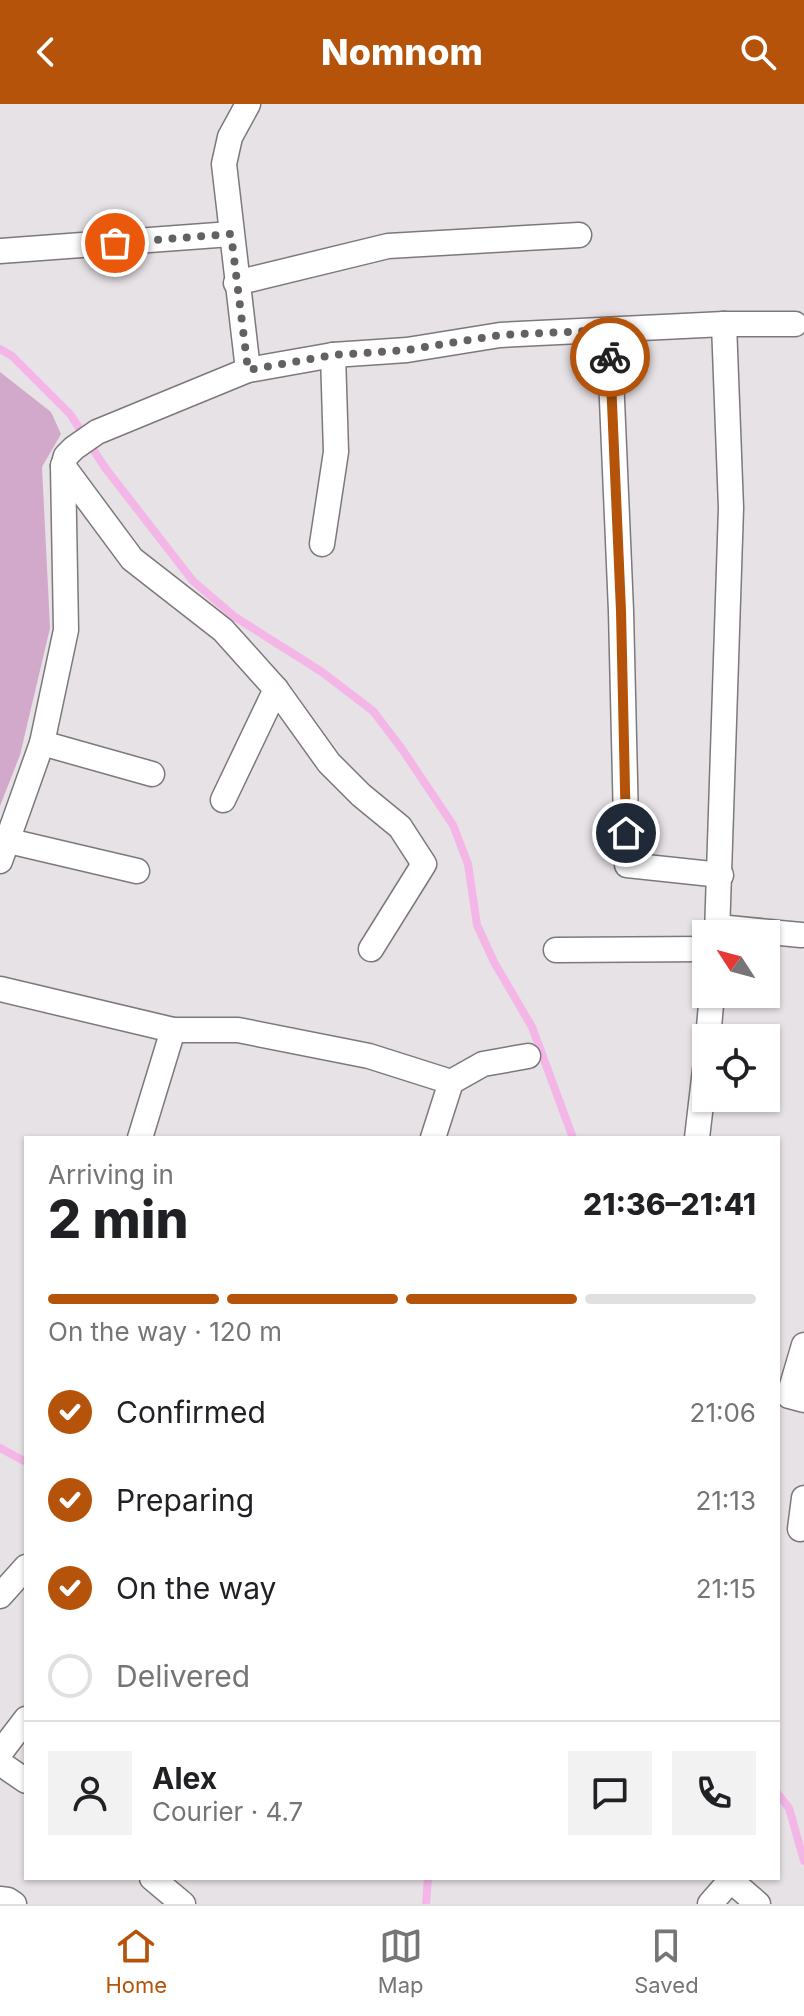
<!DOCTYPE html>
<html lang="en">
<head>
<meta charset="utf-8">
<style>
	:root { --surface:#fff; --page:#f2f2f2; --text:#202124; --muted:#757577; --line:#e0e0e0; --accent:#b45309 }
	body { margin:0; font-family:Inter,sans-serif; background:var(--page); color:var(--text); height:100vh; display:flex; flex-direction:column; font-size:30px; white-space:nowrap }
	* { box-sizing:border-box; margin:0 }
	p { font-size:26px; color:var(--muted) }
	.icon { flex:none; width:44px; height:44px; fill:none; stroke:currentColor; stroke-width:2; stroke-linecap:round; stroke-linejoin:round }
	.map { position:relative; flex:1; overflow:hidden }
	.drawer { position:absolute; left:24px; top:1032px; width:756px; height:744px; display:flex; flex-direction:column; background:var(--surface); border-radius:0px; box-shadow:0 2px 6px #0004 }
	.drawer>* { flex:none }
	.needle { width:52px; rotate:306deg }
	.buttons { position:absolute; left:692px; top:816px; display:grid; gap:16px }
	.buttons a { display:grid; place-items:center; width:88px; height:88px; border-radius:0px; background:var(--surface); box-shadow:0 2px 6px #0004; font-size:40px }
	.pin { position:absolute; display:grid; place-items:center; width:68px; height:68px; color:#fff; margin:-34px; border:4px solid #fff; border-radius:50%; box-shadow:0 2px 8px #0007 }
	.courier { position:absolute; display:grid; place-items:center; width:80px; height:80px; margin:-40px; border:6px solid #b45309; border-radius:50%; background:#fff; color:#222; box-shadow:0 2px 10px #0007 }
	.head em { font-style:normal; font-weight:800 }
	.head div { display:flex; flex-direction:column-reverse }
	.head { display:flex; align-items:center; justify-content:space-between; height:136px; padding:0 24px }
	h1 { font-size:52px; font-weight:800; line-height:60px }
	.bar { display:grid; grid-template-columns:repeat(4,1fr); gap:12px 8px; align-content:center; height:96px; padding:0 24px }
	.bar i { height:10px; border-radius:6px; background:var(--line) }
	.bar .selected { background:var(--accent) }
	.bar p { grid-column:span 4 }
	.line { display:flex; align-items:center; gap:20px; padding:0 24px; border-top:2px solid var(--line) }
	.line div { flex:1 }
	.round { display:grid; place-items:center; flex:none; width:84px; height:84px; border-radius:0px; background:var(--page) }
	ol { padding:0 24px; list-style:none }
	li { display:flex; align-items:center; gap:24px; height:88px }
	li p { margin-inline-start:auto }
	li .icon { padding:8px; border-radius:50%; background:var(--accent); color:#fff; stroke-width:4 }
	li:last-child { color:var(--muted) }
	li i { width:44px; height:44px; border:4px solid var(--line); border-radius:50% }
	header { display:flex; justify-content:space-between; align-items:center; height:104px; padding:0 24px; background:var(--accent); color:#fff; font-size:36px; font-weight:800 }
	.tab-bar { display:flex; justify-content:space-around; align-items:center; height:112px; border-top:2px solid var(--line); background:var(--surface); font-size:22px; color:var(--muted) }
	.tab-bar a { display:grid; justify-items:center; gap:4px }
	.tab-bar .selected { color:var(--accent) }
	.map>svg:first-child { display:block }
	.green { fill:#d2a9ca }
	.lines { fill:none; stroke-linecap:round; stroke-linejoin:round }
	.stream { stroke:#f3b6e7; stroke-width:8 }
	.street-casing { stroke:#7c787b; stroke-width:27 }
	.street { stroke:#fff; stroke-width:24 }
	.done { stroke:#646163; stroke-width:8; stroke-dasharray:0 14.4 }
	.route { stroke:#b45309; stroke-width:10 }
</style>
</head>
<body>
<header><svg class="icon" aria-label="back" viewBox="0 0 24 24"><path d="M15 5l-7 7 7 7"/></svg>Nomnom<svg class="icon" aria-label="search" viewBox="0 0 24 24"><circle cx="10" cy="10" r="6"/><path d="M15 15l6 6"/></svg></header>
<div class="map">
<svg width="804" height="1800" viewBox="0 0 804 1800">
	<rect width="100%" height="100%" fill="#e7e2e6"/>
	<!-- green -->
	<path class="green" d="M 0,268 L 51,308 L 61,330 L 42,363 L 50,524 L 20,651 L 0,702 Z"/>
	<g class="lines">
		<!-- stream -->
		<g class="stream">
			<path d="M 0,245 L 12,252 L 70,310 L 106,365 L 193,477 L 235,513 L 322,568 L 373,607 L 402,645 L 453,721 L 468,760 L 477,821 L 494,858 L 532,923 L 573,1034"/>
			<path d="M 0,1344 L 26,1358"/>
			<path d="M 778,1690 L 789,1704 L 804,1757"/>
			<path d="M 426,1800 L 428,1774"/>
		</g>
		<defs>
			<g id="street">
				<path d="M 248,0 L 230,33 L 224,60 L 248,266"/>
				<path d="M 0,147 L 231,130"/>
				<path d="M 236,179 L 388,142 L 579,131"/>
				<path d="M 609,226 L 621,507 L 627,761 L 721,771"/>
				<path d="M 63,362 L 132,455 L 223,526 L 276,585 L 329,659 L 361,691 L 400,723 L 424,760 L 371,845"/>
				<path d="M 322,440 L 336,348 L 333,251"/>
				<path d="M 42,639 L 152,670"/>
				<path d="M 223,696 L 276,585"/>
				<path d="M 9,737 L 137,767"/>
				<path d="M 0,757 L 42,639 L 66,526 L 63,362 L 66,352 L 74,344 L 97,328 L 248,266 L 333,251 L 407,246 L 500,231 L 724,220 L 795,220"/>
				<path d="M 718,823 L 801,831"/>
				<path d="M 717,830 L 731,404 L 724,220"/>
				<path d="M 556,846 L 706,845"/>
				<path d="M 0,885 L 173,926 L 238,926 L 369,952 L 451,978 L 483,960 L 528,952"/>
				<path d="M 708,934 L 712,890"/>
				<path d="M 140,1034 L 173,926"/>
				<path d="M 433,1034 L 451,978"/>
				<path d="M 697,1034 L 706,957"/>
				<path d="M 804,1241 L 789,1292 L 804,1296"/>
				<path d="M 800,1425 L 804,1394"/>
				<path d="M 0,1492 L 26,1463"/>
				<path d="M 0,1649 L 26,1615"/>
				<path d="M 0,1659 L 26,1677"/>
				<path d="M 152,1774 L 183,1800"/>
				<path d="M 728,1774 L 758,1800"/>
				<path d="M 0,1795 L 8,1796 L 14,1800"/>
				<path d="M 710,1800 L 731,1776"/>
			</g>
		</defs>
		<!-- street casing -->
		<use href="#street" class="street-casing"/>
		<!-- street -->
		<use href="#street" class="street"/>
	</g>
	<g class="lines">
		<!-- done -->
		<path class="done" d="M 115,139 L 231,130 L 248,266 L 333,251 L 407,246 L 500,231 L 609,226 L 610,253"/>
		<!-- route -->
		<path class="route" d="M 610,253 L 621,507 L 626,729"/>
	</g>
</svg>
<div class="buttons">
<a><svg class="needle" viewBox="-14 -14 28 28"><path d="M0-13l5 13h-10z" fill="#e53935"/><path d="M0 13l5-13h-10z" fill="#757577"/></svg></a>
<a><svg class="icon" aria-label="locate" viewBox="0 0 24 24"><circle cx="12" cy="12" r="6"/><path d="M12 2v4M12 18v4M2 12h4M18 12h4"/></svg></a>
</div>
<div class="pin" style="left:115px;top:139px;background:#ea580c"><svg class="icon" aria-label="bag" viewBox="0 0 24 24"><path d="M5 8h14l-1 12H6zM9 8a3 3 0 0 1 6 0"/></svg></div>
<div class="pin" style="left:626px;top:729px;background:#1f2937"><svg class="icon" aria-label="home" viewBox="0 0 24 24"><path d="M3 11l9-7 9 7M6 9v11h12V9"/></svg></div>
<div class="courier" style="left:610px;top:253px"><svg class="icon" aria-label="bike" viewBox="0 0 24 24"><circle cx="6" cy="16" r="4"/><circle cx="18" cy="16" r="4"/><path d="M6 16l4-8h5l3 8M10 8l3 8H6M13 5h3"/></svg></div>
<section class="drawer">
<div class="head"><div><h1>2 min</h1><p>Arriving in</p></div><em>21:36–21:41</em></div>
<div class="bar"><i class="selected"></i><i class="selected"></i><i class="selected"></i><i></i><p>On the way · 120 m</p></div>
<ol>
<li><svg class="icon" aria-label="check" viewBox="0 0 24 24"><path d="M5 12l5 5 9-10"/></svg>Confirmed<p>21:06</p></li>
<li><svg class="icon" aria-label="check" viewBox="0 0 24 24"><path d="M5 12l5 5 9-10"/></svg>Preparing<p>21:13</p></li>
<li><svg class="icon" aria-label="check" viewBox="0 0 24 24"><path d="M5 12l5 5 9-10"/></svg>On the way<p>21:15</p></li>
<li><i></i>Delivered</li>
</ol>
<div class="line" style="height:144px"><a class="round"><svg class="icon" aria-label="person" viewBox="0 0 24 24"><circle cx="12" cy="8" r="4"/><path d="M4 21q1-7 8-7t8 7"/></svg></a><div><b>Alex</b><p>Courier · 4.7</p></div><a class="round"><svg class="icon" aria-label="chat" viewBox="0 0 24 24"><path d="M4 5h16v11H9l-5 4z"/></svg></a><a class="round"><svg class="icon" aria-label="phone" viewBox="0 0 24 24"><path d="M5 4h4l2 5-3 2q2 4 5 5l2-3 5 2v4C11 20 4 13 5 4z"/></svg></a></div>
</section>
</div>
<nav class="tab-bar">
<a class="selected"><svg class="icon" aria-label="home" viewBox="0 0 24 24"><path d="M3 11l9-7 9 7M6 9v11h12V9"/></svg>Home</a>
<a><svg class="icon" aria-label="map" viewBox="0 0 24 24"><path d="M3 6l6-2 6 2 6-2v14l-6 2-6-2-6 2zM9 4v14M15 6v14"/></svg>Map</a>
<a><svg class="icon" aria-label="saved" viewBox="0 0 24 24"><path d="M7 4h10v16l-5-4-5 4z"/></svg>Saved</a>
</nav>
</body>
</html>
